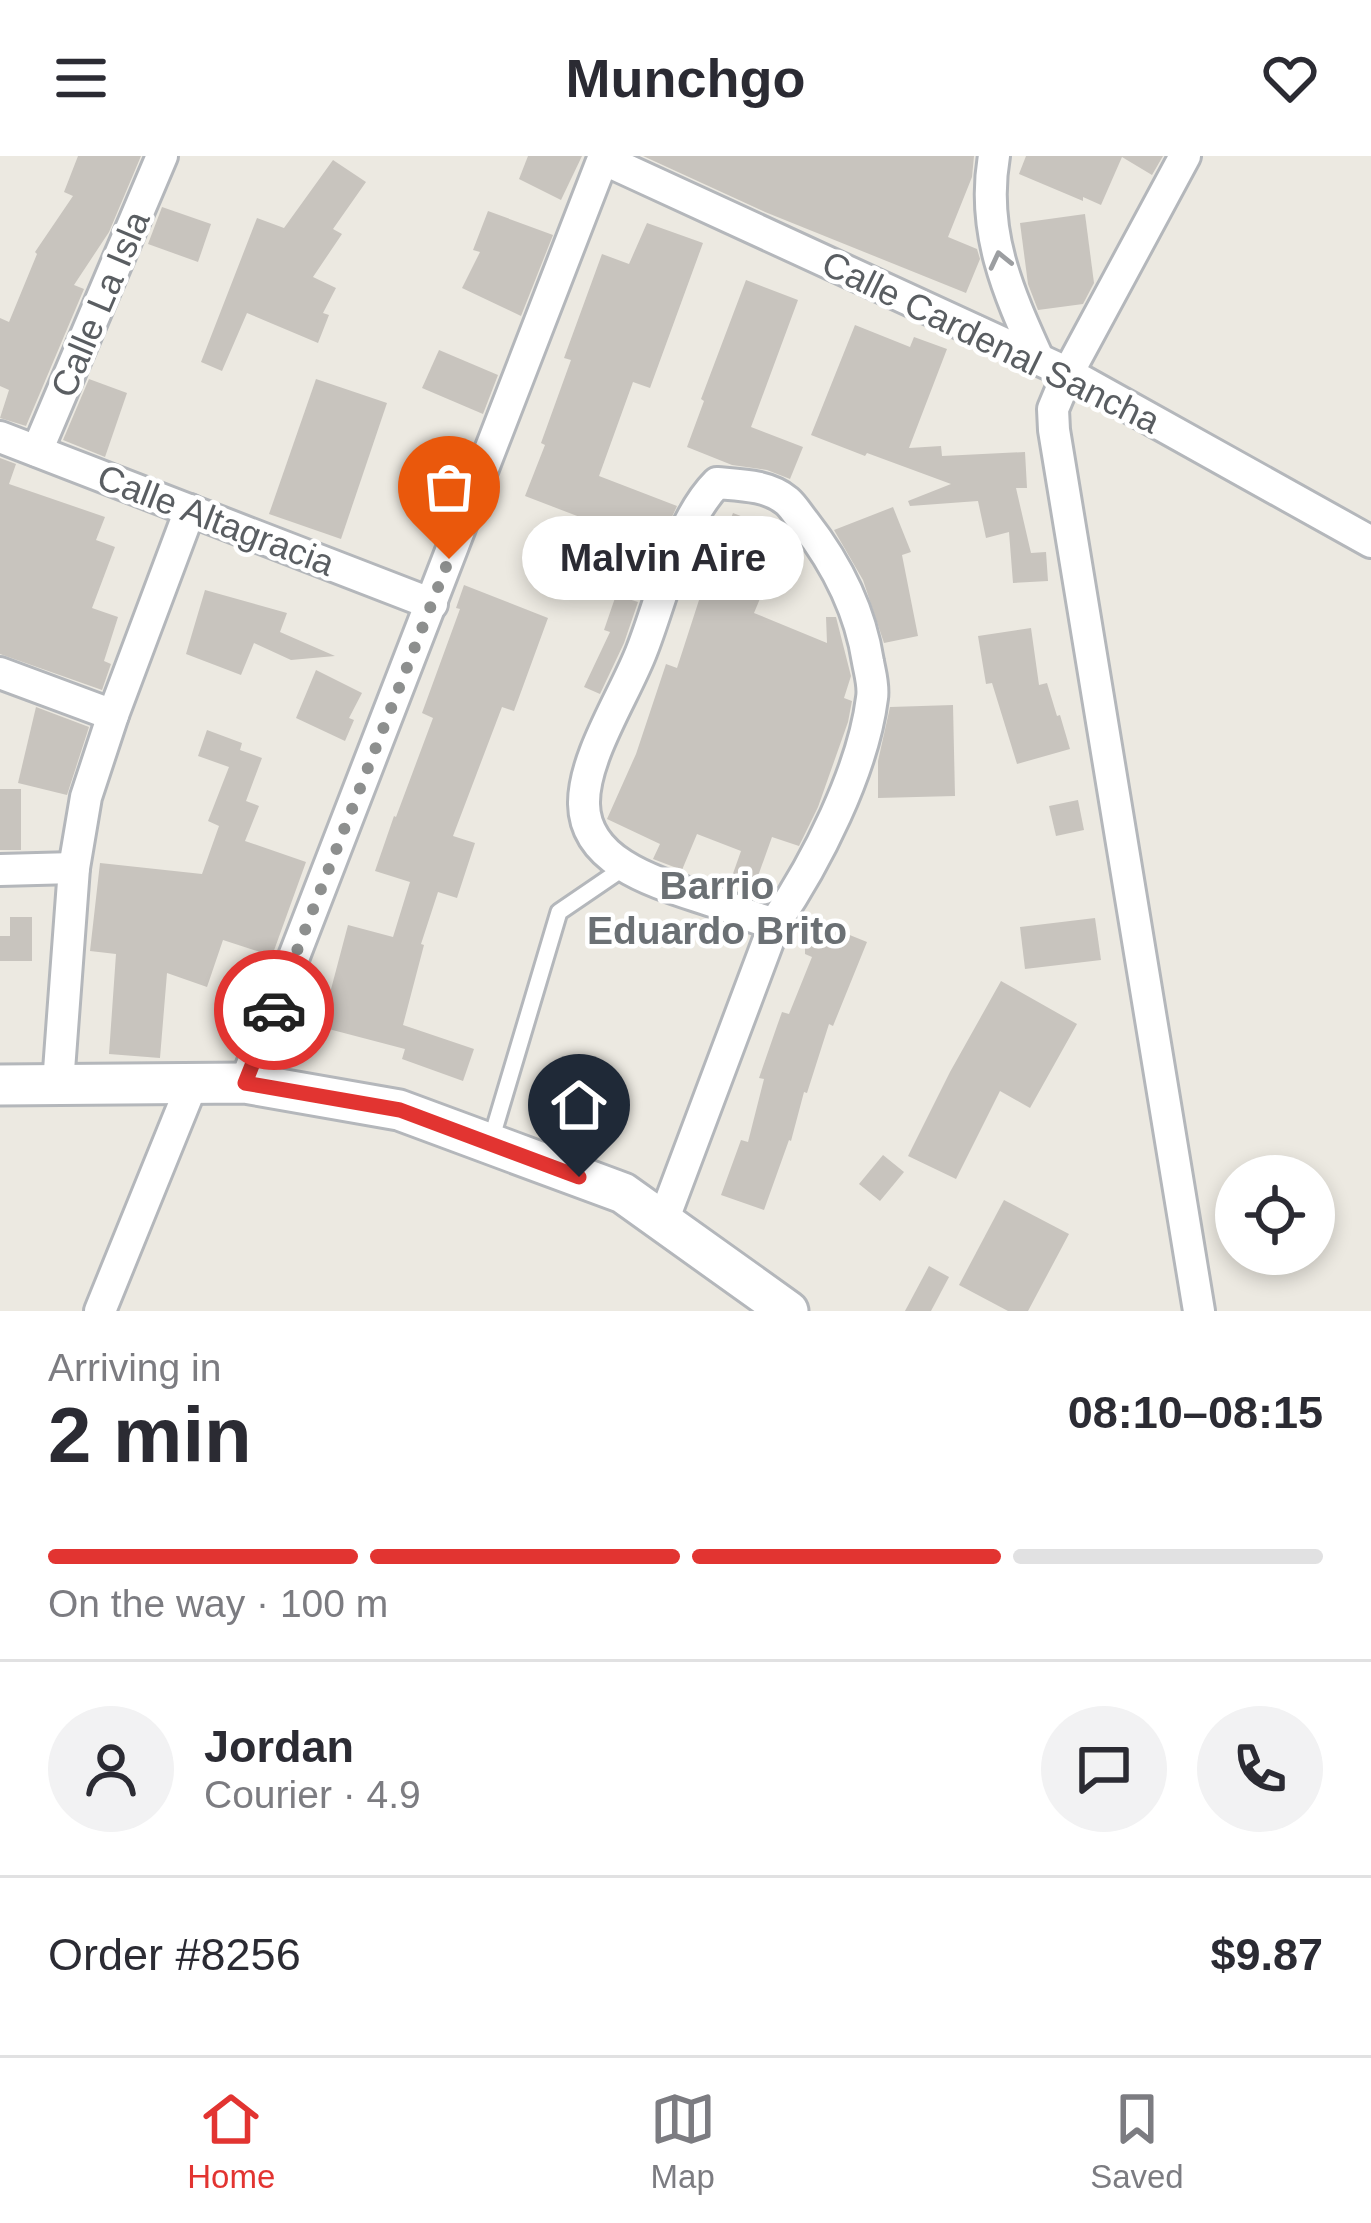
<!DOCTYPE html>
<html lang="en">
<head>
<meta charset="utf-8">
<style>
	:root { --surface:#fff; --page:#f2f2f3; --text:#2b2b33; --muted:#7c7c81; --line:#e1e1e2; --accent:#e23431 }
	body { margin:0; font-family:Helvetica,sans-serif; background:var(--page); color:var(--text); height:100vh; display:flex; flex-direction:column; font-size:45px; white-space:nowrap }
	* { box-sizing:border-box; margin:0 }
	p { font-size:39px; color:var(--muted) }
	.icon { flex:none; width:66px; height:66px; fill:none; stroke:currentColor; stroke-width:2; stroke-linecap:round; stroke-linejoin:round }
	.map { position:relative; height:1155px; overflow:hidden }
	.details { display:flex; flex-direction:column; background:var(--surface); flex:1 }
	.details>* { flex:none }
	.tools { position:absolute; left:1215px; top:999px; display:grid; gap:24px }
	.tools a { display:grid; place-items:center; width:120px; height:120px; border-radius:50%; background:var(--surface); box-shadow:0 6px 18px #0003; font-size:60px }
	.pin { position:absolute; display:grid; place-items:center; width:102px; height:102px; color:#fff; margin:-123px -51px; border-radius:50% 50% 50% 0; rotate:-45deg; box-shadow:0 0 12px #0007 }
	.pin .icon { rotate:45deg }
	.courier { position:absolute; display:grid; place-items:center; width:120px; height:120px; margin:-60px; border:9px solid #e23431; border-radius:50%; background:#fff; color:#222; box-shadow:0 3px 15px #0007 }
	.bubble { position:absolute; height:84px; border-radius:42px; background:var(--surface); box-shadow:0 6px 18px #0003; font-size:39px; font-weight:700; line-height:84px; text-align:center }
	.summary em { font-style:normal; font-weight:700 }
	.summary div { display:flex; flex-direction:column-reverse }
	.summary { display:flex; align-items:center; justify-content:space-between; height:204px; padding:0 48px }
	h1 { font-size:78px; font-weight:700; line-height:90px }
	.bar { display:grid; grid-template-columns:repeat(4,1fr); gap:18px 12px; align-content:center; height:144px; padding:0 48px }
	.bar i { height:15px; border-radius:9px; background:var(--line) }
	.bar .on { background:var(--accent) }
	.bar p { grid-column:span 4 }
	.line { display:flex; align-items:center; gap:30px; padding:0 48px; border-top:3px solid var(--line) }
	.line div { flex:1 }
	.round { display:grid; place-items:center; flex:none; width:126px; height:126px; border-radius:63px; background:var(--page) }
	header { display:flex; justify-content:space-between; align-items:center; height:156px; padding:0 48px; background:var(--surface); font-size:54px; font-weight:700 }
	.tabs { display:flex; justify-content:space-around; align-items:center; height:168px; border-top:3px solid var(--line); background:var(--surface); font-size:33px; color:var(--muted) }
	.tabs a { display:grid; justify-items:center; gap:6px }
	.tabs .on { color:var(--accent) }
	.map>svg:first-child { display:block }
	.building { fill:#c8c4be }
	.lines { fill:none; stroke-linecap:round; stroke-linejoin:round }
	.service-casing { stroke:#b4b7bb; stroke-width:21 }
	.minor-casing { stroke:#b4b7bb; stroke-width:36 }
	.tertiary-casing { stroke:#b4b7bb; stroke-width:45 }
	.service { stroke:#fff; stroke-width:15 }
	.minor { stroke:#fff; stroke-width:30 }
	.tertiary { stroke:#fff; stroke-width:39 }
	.oneway { stroke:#9c9ea1 }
	.done { stroke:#8d8f8e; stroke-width:12; stroke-dasharray:0 21.6 }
	.route { stroke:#e23431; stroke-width:15 }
	.labels { text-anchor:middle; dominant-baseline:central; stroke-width:9; stroke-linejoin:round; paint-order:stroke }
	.street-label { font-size:36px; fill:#5a5e62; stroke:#fff }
	.neighbourhood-label { font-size:39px; font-weight:bold; fill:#6b7074; stroke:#fff }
</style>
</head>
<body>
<header><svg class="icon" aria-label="menu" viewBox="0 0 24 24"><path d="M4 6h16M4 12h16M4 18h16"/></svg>Munchgo<svg class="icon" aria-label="heart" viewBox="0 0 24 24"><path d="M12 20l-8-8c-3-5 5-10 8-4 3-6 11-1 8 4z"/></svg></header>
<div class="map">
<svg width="1371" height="1155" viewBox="0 0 1371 1155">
	<rect width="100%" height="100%" fill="#ece9e1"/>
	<!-- building -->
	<g class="building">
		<path d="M 78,0 L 141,0 L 109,76 L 74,129 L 84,133 L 26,270 L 0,262 L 9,234 L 0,230 L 0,162 L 9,166 L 37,98 L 35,96 L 73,40 L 64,36 Z"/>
		<path d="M 528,0 L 582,0 L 561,44 L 519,23 Z"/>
		<path d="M 643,0 L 974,0 L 972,21 L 948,81 L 977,93 L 980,103 L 966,137 L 765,56 Z"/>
		<path d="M 1026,0 L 1163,0 L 1152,19 L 1122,1 L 1101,49 L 1083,41 L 1083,45 L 1019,18 Z"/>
		<path d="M 333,4 L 366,26 L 333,73 L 342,78 L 313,121 L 336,132 L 323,157 L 329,159 L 318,187 L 247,157 L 222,215 L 201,206 L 257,62 L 284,72 Z"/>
		<path d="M 162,51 L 211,68 L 198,106 L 148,88 Z"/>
		<path d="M 488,55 L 553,79 L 521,160 L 462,132 L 480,96 L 473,94 Z"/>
		<path d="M 1085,58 L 1094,127 L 1083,148 L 1038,154 L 1028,128 L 1020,67 Z"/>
		<path d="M 647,67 L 703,87 L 650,232 L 633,226 L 599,320 L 677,350 L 658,391 L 525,340 L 545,289 L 541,287 L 571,204 L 564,202 L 602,98 L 629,108 Z"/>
		<path d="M 746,124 L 798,144 L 751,271 L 803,291 L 790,323 L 767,314 L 732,309 L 687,291 L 704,245 L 701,243 Z"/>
		<path d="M 855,169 L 910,191 L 914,181 L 947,193 L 909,292 L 941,290 L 942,300 L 1025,296 L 1027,332 L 1016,332 L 1031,397 L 1046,396 L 1048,425 L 1013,427 L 1009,376 L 986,382 L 978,345 L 910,350 L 908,345 L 951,328 L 867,297 L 865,300 L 811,279 Z"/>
		<path d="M 439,194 L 498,219 L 483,258 L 422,232 Z"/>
		<path d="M 89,223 L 127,237 L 105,301 L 63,284 Z"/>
		<path d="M 316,223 L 387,247 L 341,383 L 269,358 Z"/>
		<path d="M 0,302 L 16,308 L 9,328 L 105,361 L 96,384 L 115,391 L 92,452 L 118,461 L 104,505 L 111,508 L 102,534 L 0,498 Z"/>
		<path d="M 893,351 L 911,396 L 902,399 L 918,480 L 884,487 L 863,424 L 834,374 Z"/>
		<path d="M 733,357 L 787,378 L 754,457 L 827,487 L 826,461 L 836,461 L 851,520 L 844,542 L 852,545 L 848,566 L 818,651 L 799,690 L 772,681 L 753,734 L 730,726 L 741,695 L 697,678 L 682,714 L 653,703 L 660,688 L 607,663 L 636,598 L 666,508 L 677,512 L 700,441 L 696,439 L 713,403 L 709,401 L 720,377 L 724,379 Z"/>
		<path d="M 464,429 L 548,462 L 514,555 L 502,551 L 453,680 L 475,687 L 457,742 L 438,736 L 421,788 L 424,789 L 403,869 L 474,893 L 463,925 L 402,903 L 405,893 L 321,871 L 348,769 L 393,781 L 410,726 L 375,715 L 394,660 L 396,661 L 433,562 L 422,557 L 460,453 L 456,452 Z"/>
		<path d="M 205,434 L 287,457 L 280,476 L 335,500 L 291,504 L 254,487 L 241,519 L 186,498 Z"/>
		<path d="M 616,439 L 638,446 L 624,487 L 600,538 L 584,531 L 610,476 L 604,474 Z"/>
		<path d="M 1031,472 L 1039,529 L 1047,527 L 1057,560 L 1060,559 L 1070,593 L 1017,608 L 992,527 L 986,528 L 978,480 Z"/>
		<path d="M 316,514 L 362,537 L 349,562 L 354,564 L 345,585 L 296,562 Z"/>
		<path d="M 953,549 L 955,640 L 878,642 L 878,605 L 890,551 Z"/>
		<path d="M 36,551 L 89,571 L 67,639 L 18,627 Z"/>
		<path d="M 207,574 L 242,587 L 240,594 L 262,602 L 246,645 L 259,650 L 245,685 L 306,706 L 272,800 L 223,784 L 207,831 L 167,817 L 160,902 L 109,898 L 116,798 L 90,795 L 100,707 L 202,718 L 219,670 L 208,665 L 229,611 L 198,600 Z"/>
		<rect x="0" y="633" width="21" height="61"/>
		<path d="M 1078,644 L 1084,674 L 1056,680 L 1049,650 Z"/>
		<path d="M 10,761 L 32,761 L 32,805 L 0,805 L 0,780 L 10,780 Z"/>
		<path d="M 1095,762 L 1101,804 L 1025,813 L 1020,771 Z"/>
		<path d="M 815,765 L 867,786 L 833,870 L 829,868 L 807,937 L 804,936 L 791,985 L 789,984 L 764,1054 L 721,1039 L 741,984 L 748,986 L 764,923 L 759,922 L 777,870 L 782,856 L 789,858 L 812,801 L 805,798 L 805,789 Z"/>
		<path d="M 1001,825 L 1077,868 L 1030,952 L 1000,935 L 956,1023 L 908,1000 L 950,916 Z"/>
		<path d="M 883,999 L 904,1016 L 880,1045 L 859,1028 Z"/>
		<path d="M 1004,1044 L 1069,1078 L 1028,1155 L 1008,1155 L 959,1129 Z"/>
		<path d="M 929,1110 L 949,1121 L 931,1155 L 905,1155 Z"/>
	</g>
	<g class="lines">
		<defs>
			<path id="service" d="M 491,984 L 559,756 L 625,711"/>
			<g id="minor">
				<path d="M 994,0 C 981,75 1008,136 1038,202"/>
				<path d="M 1185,0 L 1068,217 L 1053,253 L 1054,274 L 1199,1155"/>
				<path d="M 603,3 L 1068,217 L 1371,386"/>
				<path d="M 0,281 L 432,448"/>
				<path d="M 37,295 L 162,0"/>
				<path d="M 0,517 L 113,559"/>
				<path d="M 0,714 L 74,712"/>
				<path d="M 245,927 L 604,0"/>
				<path d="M 58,928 L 74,712 L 86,641 L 113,559 L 190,354"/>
				<path d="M 663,1065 L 775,767 C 816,707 863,615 872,542 C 874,530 870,517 868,506 C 860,453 836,407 804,366 C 799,360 793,350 787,345 C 768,329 740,329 717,327 C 679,365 662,443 642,494 C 626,537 583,601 584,648 C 585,714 675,731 723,749 C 741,756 756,764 775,767"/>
				<path d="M 100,1155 L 193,926"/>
			</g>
			<path id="tertiary" d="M 0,929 L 245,927 L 399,954 L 623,1037 L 788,1155"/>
		</defs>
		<!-- service casing -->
		<use href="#service" class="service-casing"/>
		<!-- minor casing -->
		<use href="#minor" class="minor-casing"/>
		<!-- tertiary casing -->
		<use href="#tertiary" class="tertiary-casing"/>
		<!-- service -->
		<use href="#service" class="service"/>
		<!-- minor -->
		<use href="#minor" class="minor"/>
		<!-- tertiary -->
		<use href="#tertiary" class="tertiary"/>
	</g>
	<!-- one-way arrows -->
	<defs><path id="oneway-chevron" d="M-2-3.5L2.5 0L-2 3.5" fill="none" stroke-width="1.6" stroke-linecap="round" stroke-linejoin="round" transform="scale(3)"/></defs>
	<use class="oneway" href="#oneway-chevron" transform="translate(1000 104) rotate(-103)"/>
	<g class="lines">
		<!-- done -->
		<path class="done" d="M 274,854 L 449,403"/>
		<!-- route -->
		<path class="route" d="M 274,854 L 245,927 L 400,954 L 579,1021"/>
	</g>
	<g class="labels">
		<!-- street labels -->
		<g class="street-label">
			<text transform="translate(100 148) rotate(-67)">Calle La Isla</text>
			<text transform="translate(991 186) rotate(26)">Calle Cardenal Sancha</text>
			<text transform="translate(216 364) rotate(21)">Calle Altagracia</text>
		</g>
		<!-- neighbourhood labels -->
		<g class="neighbourhood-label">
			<text x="717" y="729">Barrio<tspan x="717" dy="45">Eduardo Brito</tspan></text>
		</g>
	</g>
</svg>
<div class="tools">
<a><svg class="icon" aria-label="locate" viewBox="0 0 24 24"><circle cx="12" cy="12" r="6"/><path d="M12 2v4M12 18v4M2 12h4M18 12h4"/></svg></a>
</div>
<div class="pin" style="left:449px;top:403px;background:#ea580c"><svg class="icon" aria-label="bag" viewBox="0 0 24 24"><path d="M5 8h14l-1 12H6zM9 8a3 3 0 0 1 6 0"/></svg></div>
<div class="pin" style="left:579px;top:1021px;background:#1f2937"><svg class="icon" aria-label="home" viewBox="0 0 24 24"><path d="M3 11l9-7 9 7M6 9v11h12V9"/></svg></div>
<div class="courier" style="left:274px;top:854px"><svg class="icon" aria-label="car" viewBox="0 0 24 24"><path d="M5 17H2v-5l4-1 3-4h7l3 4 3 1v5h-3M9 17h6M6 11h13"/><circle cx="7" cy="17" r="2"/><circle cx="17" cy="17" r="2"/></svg></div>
<div class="bubble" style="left:522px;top:360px;width:282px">Malvin Aire</div>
</div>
<section class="details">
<div class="summary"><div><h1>2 min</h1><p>Arriving in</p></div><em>08:10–08:15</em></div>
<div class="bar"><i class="on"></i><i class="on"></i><i class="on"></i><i></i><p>On the way · 100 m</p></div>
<div class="line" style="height:216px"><a class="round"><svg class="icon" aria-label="person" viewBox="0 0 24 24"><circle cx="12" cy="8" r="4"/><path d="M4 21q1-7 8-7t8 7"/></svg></a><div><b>Jordan</b><p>Courier · 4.9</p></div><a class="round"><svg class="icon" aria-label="chat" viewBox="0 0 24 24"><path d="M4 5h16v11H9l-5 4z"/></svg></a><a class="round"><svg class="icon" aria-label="phone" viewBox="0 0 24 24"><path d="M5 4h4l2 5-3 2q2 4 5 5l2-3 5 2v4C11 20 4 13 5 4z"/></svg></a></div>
<div class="line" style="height:156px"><div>Order #8256</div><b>$9.87</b></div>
</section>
<nav class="tabs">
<a class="on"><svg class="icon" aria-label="home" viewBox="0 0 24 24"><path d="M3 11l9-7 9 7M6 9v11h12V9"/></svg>Home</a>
<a><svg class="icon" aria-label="map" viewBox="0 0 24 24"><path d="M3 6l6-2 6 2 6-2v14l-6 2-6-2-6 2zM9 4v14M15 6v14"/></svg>Map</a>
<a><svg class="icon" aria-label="saved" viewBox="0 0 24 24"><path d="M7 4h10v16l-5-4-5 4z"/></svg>Saved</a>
</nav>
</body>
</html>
